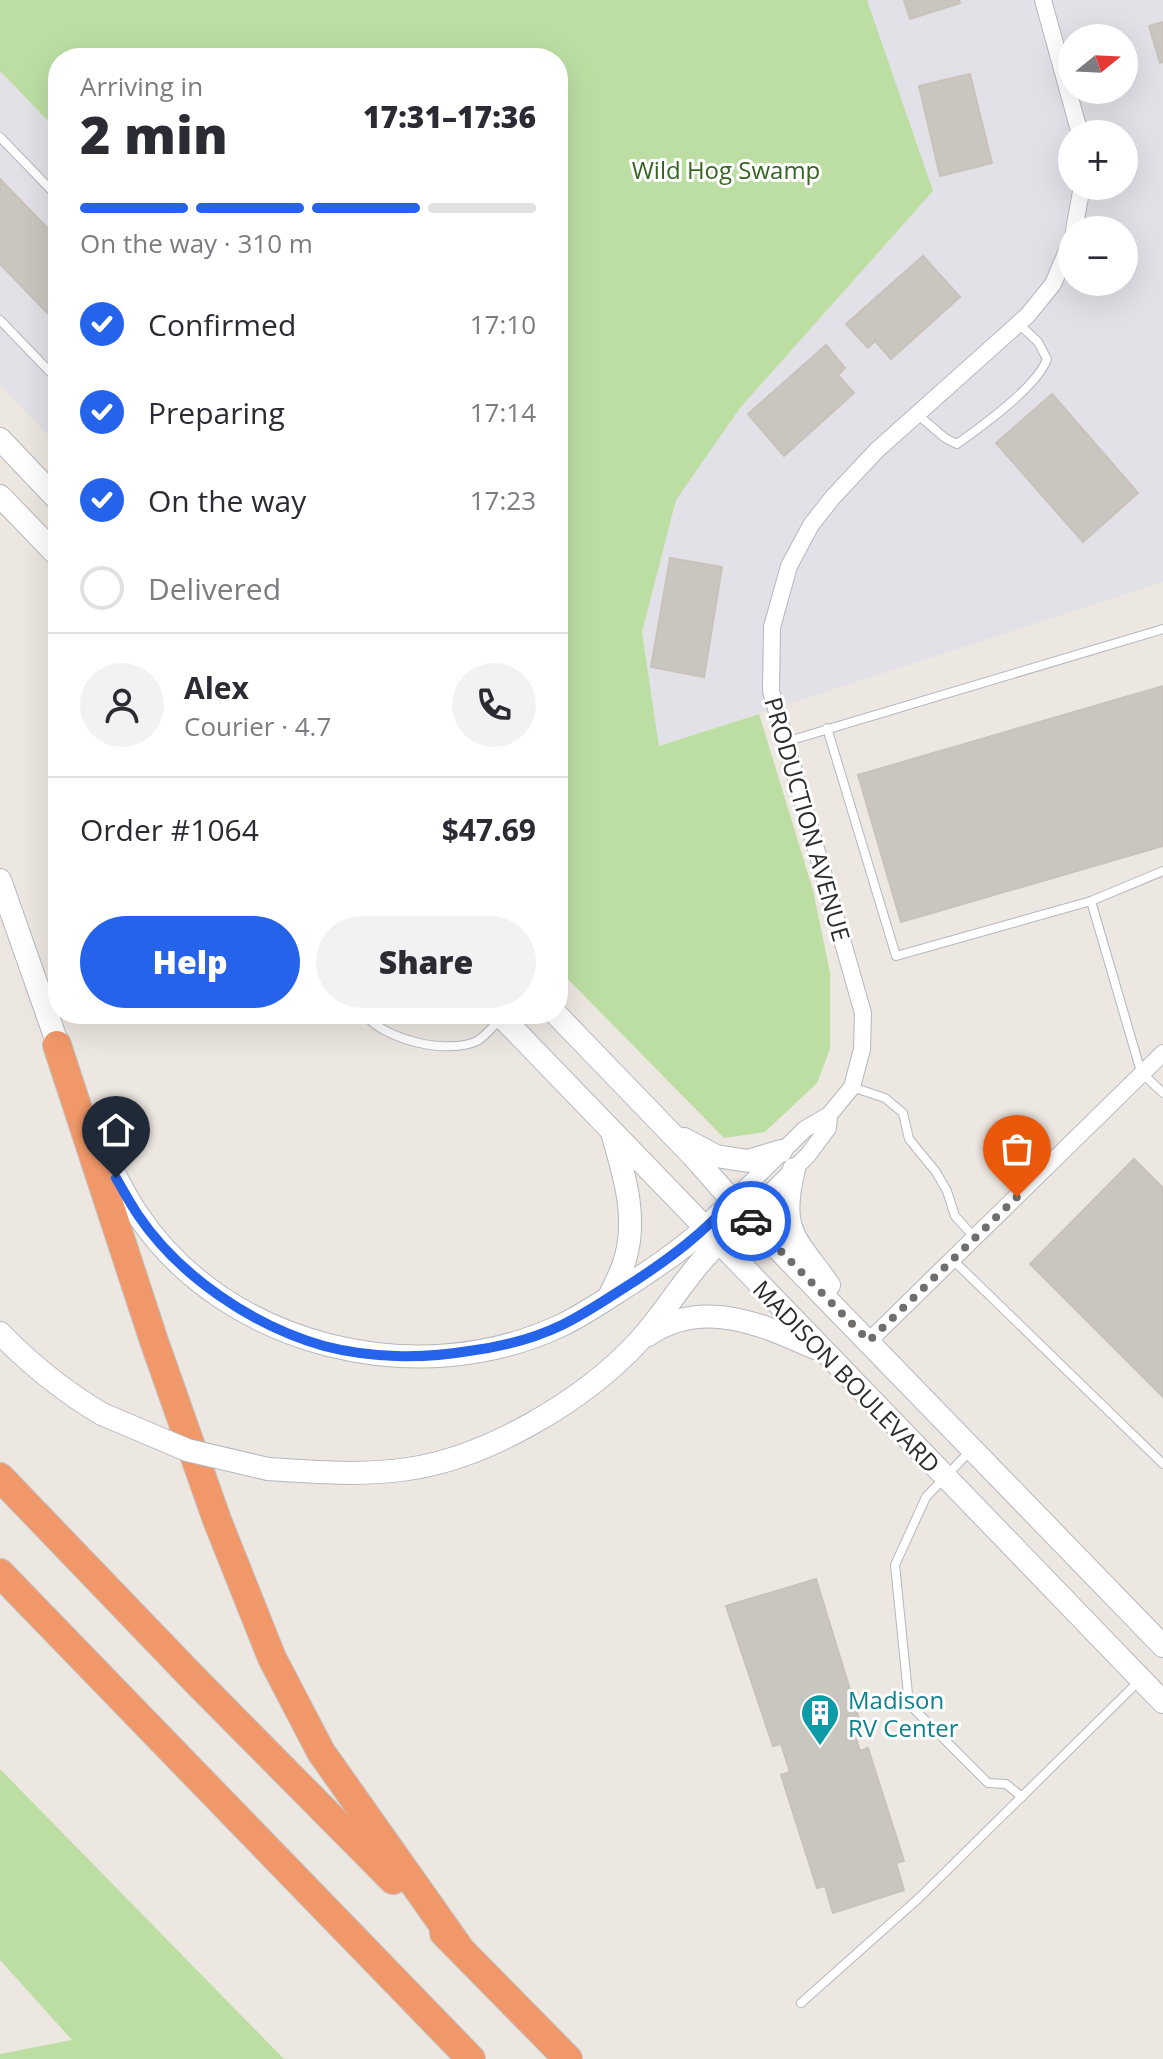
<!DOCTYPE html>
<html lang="en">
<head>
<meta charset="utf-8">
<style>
	:root { --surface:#fff; --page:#f2f2f3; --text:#2b2b33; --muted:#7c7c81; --line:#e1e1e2; --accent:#2563eb }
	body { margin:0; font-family:"Open Sans",sans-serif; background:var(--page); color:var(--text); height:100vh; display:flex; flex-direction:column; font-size:30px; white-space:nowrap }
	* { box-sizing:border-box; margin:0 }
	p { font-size:26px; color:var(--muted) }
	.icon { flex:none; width:44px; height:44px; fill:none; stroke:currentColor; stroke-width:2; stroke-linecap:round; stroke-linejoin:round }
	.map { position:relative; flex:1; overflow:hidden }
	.details { position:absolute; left:48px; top:48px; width:520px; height:976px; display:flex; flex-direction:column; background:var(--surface); border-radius:32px; box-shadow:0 8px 32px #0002 }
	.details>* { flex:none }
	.needle { width:52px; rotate:72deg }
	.controls { position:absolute; left:1058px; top:24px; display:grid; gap:16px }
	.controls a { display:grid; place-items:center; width:80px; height:80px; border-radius:50%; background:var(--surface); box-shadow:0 8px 32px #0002; font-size:40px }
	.pin { position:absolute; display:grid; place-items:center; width:68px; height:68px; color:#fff; margin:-82px -34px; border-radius:50% 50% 50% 0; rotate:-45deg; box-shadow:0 0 8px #0007 }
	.pin .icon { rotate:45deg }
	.courier { position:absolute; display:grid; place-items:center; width:80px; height:80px; margin:-40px; border:6px solid #2563eb; border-radius:50%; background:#fff; color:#222; box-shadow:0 2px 10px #0007 }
	.summary em { font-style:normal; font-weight:800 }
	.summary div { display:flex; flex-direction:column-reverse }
	.summary { display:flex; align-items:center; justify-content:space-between; height:136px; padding:0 32px }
	h1 { font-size:52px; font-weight:800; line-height:60px }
	.bar { display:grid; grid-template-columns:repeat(4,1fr); gap:12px 8px; align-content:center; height:96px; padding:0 32px }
	.bar i { height:10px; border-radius:6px; background:var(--line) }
	.bar .active { background:var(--accent) }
	.bar p { grid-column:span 4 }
	.line { display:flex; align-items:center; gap:20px; padding:0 32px; border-top:2px solid var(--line) }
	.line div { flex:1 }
	.round { display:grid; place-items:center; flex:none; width:84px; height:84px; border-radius:42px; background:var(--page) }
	ol { padding:0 32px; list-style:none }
	li { display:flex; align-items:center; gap:24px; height:88px }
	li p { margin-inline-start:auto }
	li .icon { padding:8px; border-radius:50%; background:var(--accent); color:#fff; stroke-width:4 }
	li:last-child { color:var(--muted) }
	li i { width:44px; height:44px; border:4px solid var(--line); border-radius:50% }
	.primary-button { display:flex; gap:16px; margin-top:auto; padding:16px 32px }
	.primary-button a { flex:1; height:92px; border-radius:48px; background:var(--accent); color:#fff; font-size:32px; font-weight:800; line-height:92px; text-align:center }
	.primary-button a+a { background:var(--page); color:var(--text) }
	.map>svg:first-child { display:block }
	.industrial { fill:#e2e1e7; fill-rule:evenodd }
	.green { fill:#bcdea3 }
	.building { fill:#c9c5bf; stroke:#c9c2bb; stroke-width:2 }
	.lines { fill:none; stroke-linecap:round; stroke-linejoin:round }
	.service-casing { stroke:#b4b7bf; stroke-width:10 }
	.minor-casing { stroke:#b4b7bf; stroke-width:18 }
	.secondary-casing { stroke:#b4b7bf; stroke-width:24 }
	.motorway-casing { stroke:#c4c4c4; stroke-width:30 }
	.service { stroke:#fff; stroke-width:8 }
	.minor { stroke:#fff; stroke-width:16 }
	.secondary { stroke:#fff; stroke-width:22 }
	.motorway { stroke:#f09869; stroke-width:28 }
	.secondary-bridge-casing { stroke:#b4b7bf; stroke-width:24; stroke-linecap:butt }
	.secondary-bridge { stroke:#fff; stroke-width:22 }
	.done { stroke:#706e6c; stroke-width:8; stroke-dasharray:0 14.4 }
	.route { stroke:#2563eb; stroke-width:10 }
	.labels { text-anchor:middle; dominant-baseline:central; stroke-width:6; stroke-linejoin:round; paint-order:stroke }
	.park-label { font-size:24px; fill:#366522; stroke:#fff }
	.street-label { font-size:24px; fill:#2d2d2d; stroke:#fff }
	.culture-label { font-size:24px; fill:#0d838f; stroke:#fff; text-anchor:start }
</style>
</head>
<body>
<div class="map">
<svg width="1163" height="2059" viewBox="0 0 1163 2059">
	<rect width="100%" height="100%" fill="#ede7e1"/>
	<!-- industrial -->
	<g class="industrial">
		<path d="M 867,0 L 1163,0 L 1163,582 L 659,746 L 642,632 L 676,500 L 740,408 ZM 1072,38 L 1124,38 L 1124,90 L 1072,90 ZM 1072,134 L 1124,134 L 1124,186 L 1072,186 ZM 1072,230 L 1124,230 L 1124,282 L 1072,282 Z"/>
		<path d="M 0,71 L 58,131 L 58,445 L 0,385 Z"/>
	</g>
	<!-- green -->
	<g class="green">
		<path d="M 0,0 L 867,0 L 933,191 L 740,408 L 676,500 L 642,632 L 659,746 L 759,714 L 813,890 L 830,973 L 830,1049 L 817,1083 L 765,1132 L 724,1138 L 558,969 L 558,58 L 58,58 L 58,131 L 0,71 Z"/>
		<path d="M 0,1769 L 284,2059 L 0,2059 L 0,2054 L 72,2040 L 0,1960 Z"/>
	</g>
	<!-- building -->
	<g class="building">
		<path d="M 904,0 L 959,0 L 960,3 L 910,19 Z"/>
		<path d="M 1163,22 L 1163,62 L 1160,63 L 1149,26 Z"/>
		<path d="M 970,74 L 992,163 L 940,176 L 919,86 Z"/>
		<path d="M 0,179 L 58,239 L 58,324 L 0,264 Z"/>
		<path d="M 923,256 L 960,297 L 891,359 L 875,341 L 868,348 L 846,324 Z"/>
		<path d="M 826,345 L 845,368 L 838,375 L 854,393 L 784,456 L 748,414 Z"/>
		<path d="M 1052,394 L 1138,493 L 1083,542 L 996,443 Z"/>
		<path d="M 670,558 L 722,567 L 704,677 L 651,667 Z"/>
		<path d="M 1163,686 L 1163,846 L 901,922 L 858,775 Z"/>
		<path d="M 1134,1159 L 1163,1188 L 1163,1397 L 1030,1264 Z"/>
		<path d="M 816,1579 L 859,1719 L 851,1722 L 860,1751 L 868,1748 L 904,1861 L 896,1863 L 904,1890 L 833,1913 L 825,1886 L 817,1888 L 781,1775 L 790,1772 L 781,1744 L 773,1746 L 726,1606 Z"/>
	</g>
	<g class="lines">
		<defs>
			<g id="service">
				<path d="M 0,137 L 58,197"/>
				<path d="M 0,320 L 53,375 L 58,370"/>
				<path d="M 918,415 L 945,438 L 957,444 C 982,426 1037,387 1047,359 L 1038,342 L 1019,324"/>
				<path d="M 827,728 L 896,956 L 1091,901 L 1163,871"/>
				<path d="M 785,742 L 1163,629"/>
				<path d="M 1091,901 L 1141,1072 L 1163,1093"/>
				<path d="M 364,1014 C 385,1040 447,1055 477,1041 C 486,1036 494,1025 500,1019"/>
				<path d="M 852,1087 L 885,1098 L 903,1113 L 909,1139 L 936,1172 L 947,1191 L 955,1216 L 975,1238"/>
				<path d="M 953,1260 L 1163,1464"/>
				<path d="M 972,1449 L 926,1497 L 895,1565 L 909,1704 L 988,1783 L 1006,1784 L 1022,1797"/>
				<path d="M 801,2003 L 919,1898 L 1140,1680"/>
			</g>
			<g id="minor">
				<path d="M 1043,0 L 1080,134"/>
				<path d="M 1074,230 L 1082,186"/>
				<path d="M 733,1200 L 805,1129 L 829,1115 L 852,1087 L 862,1049 L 863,1013 L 771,691 L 772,627 L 789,566 L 811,525 L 833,497 L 877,450 L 1027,316 L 1053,284 L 1072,239"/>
				<path d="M 746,1216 L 808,1155 L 828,1128 L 829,1115"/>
				<path d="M 869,1341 L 1163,1053"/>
			</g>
			<g id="secondary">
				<path d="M 0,439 L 58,500"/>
				<path d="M 0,496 L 58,556"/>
				<path d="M 0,880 L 63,1059"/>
				<path d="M 499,1014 L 1163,1702"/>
				<path d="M 556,1014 L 692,1155 L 746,1216 L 1163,1646"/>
				<path d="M 684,1139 L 716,1156 L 748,1161 L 781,1151"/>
				<path d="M 100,1145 C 112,1169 123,1193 138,1215 C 227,1348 419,1393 562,1325 C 585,1314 608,1298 630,1284 C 670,1258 701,1236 733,1200"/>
				<path d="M 794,1169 C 779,1231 794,1236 829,1285"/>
				<path d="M 609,1297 C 615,1284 623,1270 626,1256 C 637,1215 624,1175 613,1136"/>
				<path d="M 0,1333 C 31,1365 63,1391 102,1414"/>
				<path d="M 648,1335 C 703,1298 761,1324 815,1348"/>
				<path d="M 268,1469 C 315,1472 361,1476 408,1469 C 487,1458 585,1400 639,1341 C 661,1317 678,1289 699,1264 C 713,1247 730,1232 746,1216"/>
			</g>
			<g id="motorway">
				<path d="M 57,1045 L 154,1341 L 217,1520 L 272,1658 L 321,1752 L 458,1946"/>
				<path d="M 0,1477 L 197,1682 L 393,1880"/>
				<path d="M 0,1573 L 471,2059"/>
				<path d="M 444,1933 L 568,2059"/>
			</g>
		</defs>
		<!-- service casing -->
		<use href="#service" class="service-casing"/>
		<!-- minor casing -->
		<use href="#minor" class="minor-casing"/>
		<!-- secondary casing -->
		<use href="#secondary" class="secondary-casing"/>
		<!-- motorway casing -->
		<use href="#motorway" class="motorway-casing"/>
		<!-- service -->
		<use href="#service" class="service"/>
		<!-- minor -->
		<use href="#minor" class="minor"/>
		<!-- secondary -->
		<use href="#secondary" class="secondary"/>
		<!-- motorway -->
		<use href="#motorway" class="motorway"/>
		<defs>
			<path id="secondary-bridge" d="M 102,1414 L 187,1450 L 268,1469"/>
		</defs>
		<!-- secondary-bridge casing -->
		<use href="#secondary-bridge" class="secondary-bridge-casing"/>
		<!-- secondary-bridge -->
		<use href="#secondary-bridge" class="secondary-bridge"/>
	</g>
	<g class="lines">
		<!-- done -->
		<path class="done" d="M 751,1221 L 869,1341 L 1017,1197"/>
		<!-- route -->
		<path class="route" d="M 116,1178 C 123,1190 130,1203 138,1215 C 179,1276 253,1326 324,1346 C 370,1358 422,1359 469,1351 C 500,1347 533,1339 562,1325 C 587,1313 611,1296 635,1281 C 673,1256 702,1234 733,1200 L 751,1221"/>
	</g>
	<!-- icons -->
	<defs>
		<symbol id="building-pin" viewBox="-11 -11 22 30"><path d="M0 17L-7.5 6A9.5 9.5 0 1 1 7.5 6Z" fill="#0f9aa8" stroke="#fff"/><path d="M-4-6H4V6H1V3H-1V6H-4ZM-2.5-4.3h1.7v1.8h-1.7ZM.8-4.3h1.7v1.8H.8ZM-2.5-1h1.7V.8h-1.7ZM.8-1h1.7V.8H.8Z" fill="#fff"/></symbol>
	</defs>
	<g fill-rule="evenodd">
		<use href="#building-pin" x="798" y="1691" width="44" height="60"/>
	</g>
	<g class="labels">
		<!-- park labels -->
		<g class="park-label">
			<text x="726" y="169">Wild Hog Swamp</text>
		</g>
		<!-- street labels -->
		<g class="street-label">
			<text transform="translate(808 819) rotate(74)">PRODUCTION AVENUE</text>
			<text transform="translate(847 1376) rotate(46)">MADISON BOULEVARD</text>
		</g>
		<!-- culture labels -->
		<g class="culture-label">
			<text x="848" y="1699">Madison<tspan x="848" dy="28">RV Center</tspan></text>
		</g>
	</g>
</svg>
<div class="controls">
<a><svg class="needle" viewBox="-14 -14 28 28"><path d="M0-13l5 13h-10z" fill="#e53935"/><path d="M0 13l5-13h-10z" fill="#7c7c81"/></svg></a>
<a>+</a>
<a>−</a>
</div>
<div class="pin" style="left:1017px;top:1197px;background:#ea580c"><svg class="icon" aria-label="bag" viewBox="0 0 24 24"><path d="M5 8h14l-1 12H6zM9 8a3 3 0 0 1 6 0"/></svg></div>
<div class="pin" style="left:116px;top:1178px;background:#1f2937"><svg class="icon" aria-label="home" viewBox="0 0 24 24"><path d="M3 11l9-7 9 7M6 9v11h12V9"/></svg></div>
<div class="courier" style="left:751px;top:1221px"><svg class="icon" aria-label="car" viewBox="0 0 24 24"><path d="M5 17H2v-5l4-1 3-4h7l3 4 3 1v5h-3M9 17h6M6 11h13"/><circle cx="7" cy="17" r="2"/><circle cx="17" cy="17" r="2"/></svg></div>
<section class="details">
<div class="summary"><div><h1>2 min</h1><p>Arriving in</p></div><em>17:31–17:36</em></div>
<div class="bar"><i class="active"></i><i class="active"></i><i class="active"></i><i></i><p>On the way · 310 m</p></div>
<ol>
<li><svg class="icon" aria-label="check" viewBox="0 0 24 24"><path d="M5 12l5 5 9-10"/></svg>Confirmed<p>17:10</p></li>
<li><svg class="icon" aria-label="check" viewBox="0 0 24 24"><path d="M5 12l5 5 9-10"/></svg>Preparing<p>17:14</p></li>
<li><svg class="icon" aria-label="check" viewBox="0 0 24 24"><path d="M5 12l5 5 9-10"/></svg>On the way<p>17:23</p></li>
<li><i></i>Delivered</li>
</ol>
<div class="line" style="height:144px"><a class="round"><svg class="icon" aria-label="person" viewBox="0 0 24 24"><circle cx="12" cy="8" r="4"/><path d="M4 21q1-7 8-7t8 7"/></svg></a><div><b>Alex</b><p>Courier · 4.7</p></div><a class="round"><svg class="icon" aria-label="phone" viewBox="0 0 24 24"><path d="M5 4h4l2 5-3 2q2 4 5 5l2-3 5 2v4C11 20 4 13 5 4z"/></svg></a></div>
<div class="line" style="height:104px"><div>Order #1064</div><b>$47.69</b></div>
<div class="primary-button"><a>Help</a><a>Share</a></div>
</section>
</div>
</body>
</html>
